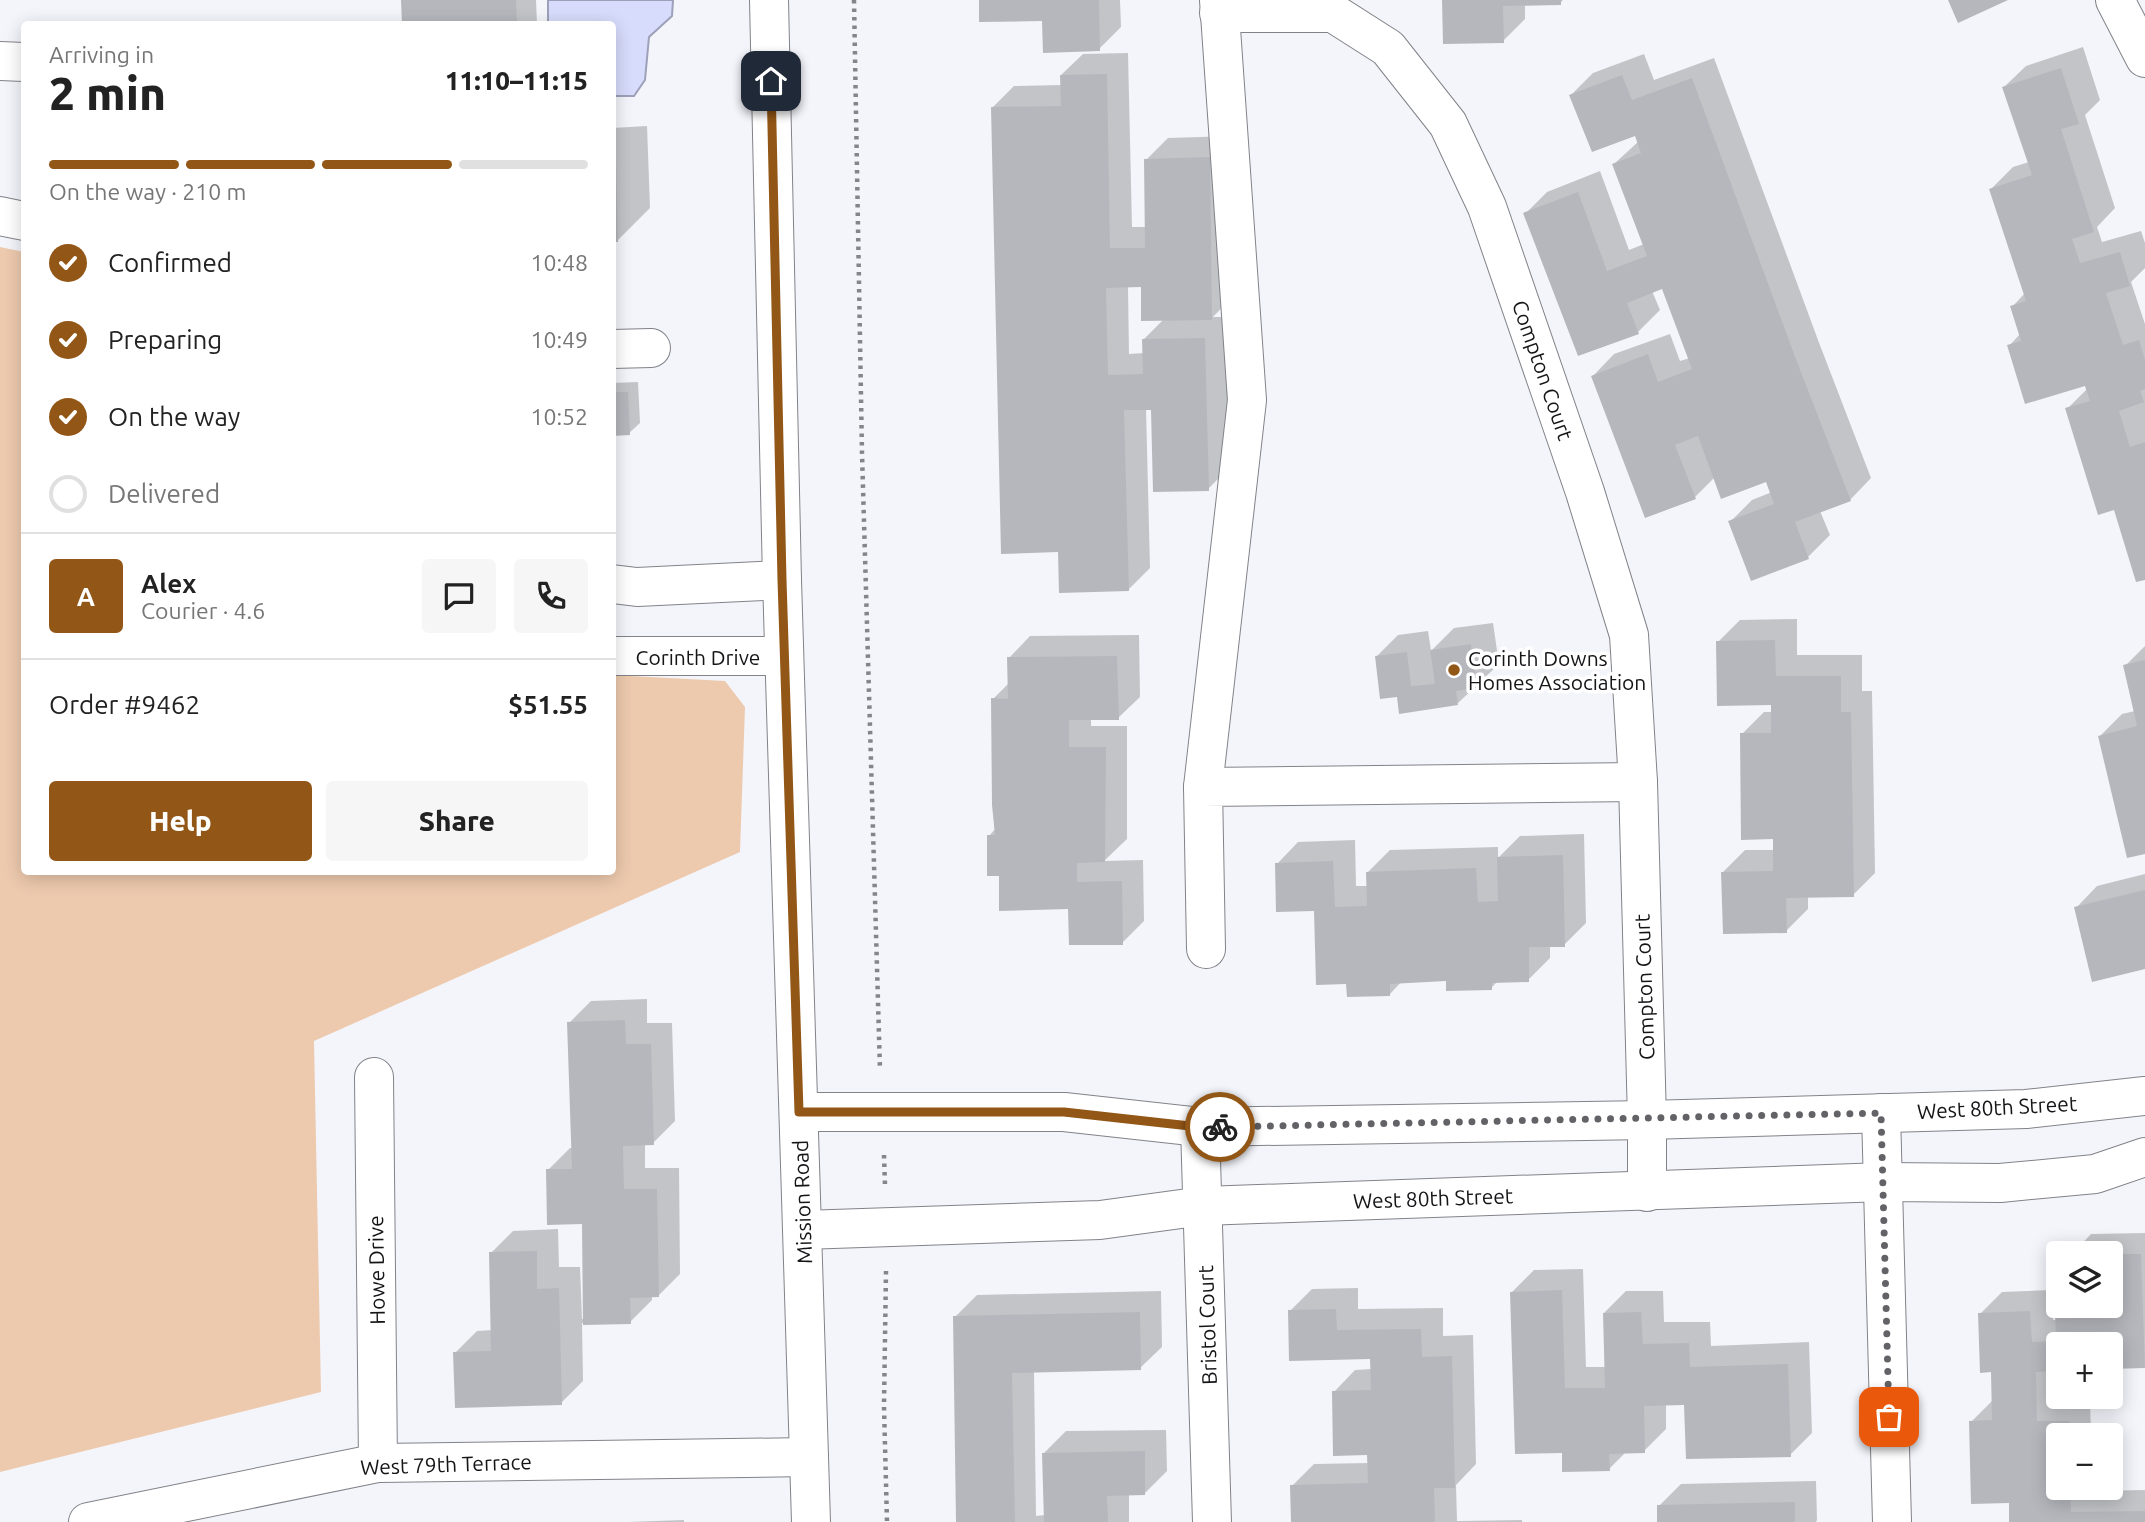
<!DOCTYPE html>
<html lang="en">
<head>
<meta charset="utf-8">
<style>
	:root { --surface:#fff; --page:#f6f6f6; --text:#222; --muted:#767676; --line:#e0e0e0; --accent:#925616 }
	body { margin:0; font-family:Ubuntu,sans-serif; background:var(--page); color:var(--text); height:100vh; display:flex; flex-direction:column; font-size:26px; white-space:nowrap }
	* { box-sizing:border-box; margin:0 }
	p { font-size:23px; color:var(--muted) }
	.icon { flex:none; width:38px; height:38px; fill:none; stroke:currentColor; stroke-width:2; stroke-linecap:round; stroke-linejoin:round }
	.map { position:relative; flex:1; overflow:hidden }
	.side { position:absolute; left:21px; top:21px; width:595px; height:854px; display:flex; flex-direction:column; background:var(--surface); border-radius:7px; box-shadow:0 4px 18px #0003 }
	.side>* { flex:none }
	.buttons { position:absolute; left:2046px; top:1241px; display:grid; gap:14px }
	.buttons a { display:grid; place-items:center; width:77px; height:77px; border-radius:7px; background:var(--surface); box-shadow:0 4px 18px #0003; font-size:35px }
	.pin { position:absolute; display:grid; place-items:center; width:60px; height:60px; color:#fff; margin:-30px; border-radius:14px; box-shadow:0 4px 10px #0006 }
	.courier { position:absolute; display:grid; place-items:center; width:70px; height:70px; margin:-35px; border:5px solid #925616; border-radius:50%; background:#fff; color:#222; box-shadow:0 2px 9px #0007 }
	.headline em { font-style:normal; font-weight:800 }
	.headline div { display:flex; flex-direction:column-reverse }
	.headline { display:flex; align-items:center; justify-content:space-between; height:119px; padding:0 28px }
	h1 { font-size:46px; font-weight:800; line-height:52px }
	.bar { display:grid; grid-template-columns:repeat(4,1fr); gap:10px 7px; align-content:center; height:84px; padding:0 28px }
	.bar i { height:9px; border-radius:5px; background:var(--line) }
	.bar .active { background:var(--accent) }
	.bar p { grid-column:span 4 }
	.line { display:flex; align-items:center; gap:18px; padding:0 28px; border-top:2px solid var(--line) }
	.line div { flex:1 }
	.round { display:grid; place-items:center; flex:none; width:74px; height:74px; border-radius:7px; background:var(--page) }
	ol { padding:0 28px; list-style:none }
	li { display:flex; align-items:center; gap:21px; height:77px }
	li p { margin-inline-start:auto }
	li .icon { padding:7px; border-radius:50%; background:var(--accent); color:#fff; stroke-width:4 }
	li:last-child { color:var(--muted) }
	li i { width:38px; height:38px; border:4px solid var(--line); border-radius:50% }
	.action { display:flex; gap:14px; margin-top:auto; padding:14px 28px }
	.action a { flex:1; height:80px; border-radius:7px; background:var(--accent); color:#fff; font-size:28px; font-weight:800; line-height:80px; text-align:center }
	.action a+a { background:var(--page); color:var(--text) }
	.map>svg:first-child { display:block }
	.green { fill:#edcaae }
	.water { fill:#d7dcfc; stroke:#9da0b8; stroke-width:2 }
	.shadow { fill:#0003; fill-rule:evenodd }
	.building { fill:#b6b7bd }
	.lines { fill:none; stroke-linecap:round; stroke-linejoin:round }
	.minor-casing { stroke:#828389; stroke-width:40 }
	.major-casing { stroke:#828389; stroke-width:40 }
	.path { stroke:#848489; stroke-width:4.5; stroke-dasharray:3.5 5; stroke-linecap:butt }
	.minor { stroke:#fff; stroke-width:38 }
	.major { stroke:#fff; stroke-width:38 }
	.done { stroke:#636367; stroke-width:7; stroke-dasharray:0 12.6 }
	.route { stroke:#925616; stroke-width:9 }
	.poi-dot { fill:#925616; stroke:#fff; stroke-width:2.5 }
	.labels { text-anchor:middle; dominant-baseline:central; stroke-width:7; stroke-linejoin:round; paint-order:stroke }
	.street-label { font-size:21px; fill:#151518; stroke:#fff }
	.poi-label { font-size:21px; fill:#151518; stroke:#fff; text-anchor:start }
</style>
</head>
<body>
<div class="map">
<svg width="2145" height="1522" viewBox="0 0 2145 1522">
	<rect width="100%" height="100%" fill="#f4f5fb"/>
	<!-- green -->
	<path class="green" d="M 0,247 L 24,252 L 24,872 L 612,872 L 613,675 L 725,681 L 745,707 L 740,852 L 314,1041 L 321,1392 L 0,1472 Z"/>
	<!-- water -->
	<path class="water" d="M 548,0 L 673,0 L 672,16 L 649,37 L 645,80 L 634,96 L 613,96 L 612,24 L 548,24 Z"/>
	<!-- shadow -->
	<g class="shadow">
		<path d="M 403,0 L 536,0 L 537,24 L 420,24 Z"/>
		<path d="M 981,0 L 1120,0 L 1121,27 L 1099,49 L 1044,19 Z"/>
		<path d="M 1444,0 L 1563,0 L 1560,3 L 1525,4 L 1525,19 L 1503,41 Z"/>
		<path d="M 2083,47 L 2100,100 L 2085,115 L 2115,208 L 2097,227 L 2102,242 L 2141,231 L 2145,243 L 2145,268 L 2131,282 L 2145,324 L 2145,578 L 2115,508 L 2067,409 L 2088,388 L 2086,383 L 2009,346 L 2020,334 L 2012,307 L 2025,293 L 1991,189 L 2013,167 L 2029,162 L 2004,87 L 2026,66 Z"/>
		<path d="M 1128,53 L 1132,227 L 1147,227 L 1146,160 L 1168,138 L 1232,136 L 1233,296 L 1213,317 L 1226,317 L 1230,467 L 1208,489 L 1153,408 L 1146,408 L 1150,568 L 1128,590 L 1059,550 L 992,108 L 1014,86 L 1062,85 L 1061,75 L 1083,54 ZM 1142,285 L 1164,319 L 1143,340 L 1144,353 L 1129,354 L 1128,286 Z"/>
		<path d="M 1644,54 L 1654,80 L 1714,58 L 1818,340 L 1871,478 L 1850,500 L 1820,511 L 1830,535 L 1808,557 L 1730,522 L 1752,500 L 1772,492 L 1767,480 L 1715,477 L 1695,497 L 1593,376 L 1614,354 L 1670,334 L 1680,361 L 1690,358 L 1663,287 L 1652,291 L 1660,310 L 1638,332 L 1525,214 L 1547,192 L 1600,171 L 1629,250 L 1644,244 L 1614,164 L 1639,141 L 1636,134 L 1571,95 L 1593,73 Z"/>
		<path d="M 647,126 L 650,208 L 618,240 L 612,241 L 612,128 Z"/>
		<path d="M 638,382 L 640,423 L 629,433 L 612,434 L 612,383 Z"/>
		<path d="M 1797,619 L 1797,655 L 1862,655 L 1862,691 L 1872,691 L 1875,873 L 1853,895 L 1808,896 L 1808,909 L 1786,931 L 1723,872 L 1745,850 L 1775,850 L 1775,837 L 1742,734 L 1764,712 L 1773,712 L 1773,703 L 1718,642 L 1740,620 Z"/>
		<path d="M 1493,623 L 1499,664 L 1458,703 L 1399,695 L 1376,657 L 1398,635 L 1428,631 L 1431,651 L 1454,628 Z"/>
		<path d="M 1139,635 L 1140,697 L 1118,718 L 1091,719 L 1091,726 L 1127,726 L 1127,839 L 1104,861 L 1143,860 L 1144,921 L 1122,943 L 1070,908 L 1000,874 L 989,836 L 996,828 L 993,699 L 1009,683 L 1009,658 L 1030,636 Z"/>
		<path d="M 2145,646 L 2145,852 L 2100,736 L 2122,714 L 2135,711 L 2125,666 Z"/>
		<path d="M 1584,834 L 1586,923 L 1564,945 L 1550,945 L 1550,958 L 1528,980 L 1497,982 L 1491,988 L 1448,979 L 1402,981 L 1390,994 L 1348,982 L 1315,909 L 1277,864 L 1298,842 L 1355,840 L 1356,886 L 1368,886 L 1368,872 L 1390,850 L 1498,847 L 1498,858 L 1520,836 Z"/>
		<path d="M 2145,874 L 2145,968 L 2076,908 L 2097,886 Z"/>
		<path d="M 647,999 L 647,1023 L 672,1023 L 675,1121 L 653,1143 L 645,1143 L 645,1168 L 679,1168 L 680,1274 L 658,1296 L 652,1296 L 652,1300 L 630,1322 L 582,1323 L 583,1381 L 561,1403 L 455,1353 L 477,1331 L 493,1330 L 491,1253 L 513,1231 L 558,1229 L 559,1267 L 580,1267 L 582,1319 L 585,1319 L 583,1222 L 548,1170 L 570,1148 L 573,1148 L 569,1023 L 591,1001 Z"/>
		<path d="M 2145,1233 L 2145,1365 L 2144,1366 L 2110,1344 L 2058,1344 L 2057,1369 L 2058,1400 L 2090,1400 L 2091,1435 L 2058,1435 L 2058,1488 L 2092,1488 L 2092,1491 L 2145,1490 L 2145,1522 L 2011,1522 L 2011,1501 L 1971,1422 L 1993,1400 L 1993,1371 L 1980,1314 L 2002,1292 L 2052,1290 L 2053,1320 L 2057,1320 L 2057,1309 L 2061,1306 L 2110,1306 L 2110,1253 L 2073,1253 L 2091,1234 Z"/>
		<path d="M 1583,1269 L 1586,1367 L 1606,1367 L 1604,1313 L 1626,1291 L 1663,1291 L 1664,1322 L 1710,1322 L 1711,1346 L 1809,1342 L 1812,1433 L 1790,1455 L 1686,1403 L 1666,1404 L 1666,1429 L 1644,1451 L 1626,1452 L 1609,1469 L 1563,1451 L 1512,1292 L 1534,1270 Z"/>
		<path d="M 1358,1288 L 1358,1309 L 1443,1308 L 1443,1336 L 1473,1335 L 1476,1464 L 1456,1485 L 1457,1521 L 1522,1520 L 1522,1522 L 1293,1522 L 1292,1486 L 1314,1464 L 1369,1463 L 1369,1454 L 1334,1392 L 1355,1370 L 1372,1369 L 1372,1357 L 1290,1311 L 1312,1289 Z"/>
		<path d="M 1161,1291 L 1162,1347 L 1140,1368 L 1034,1371 L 1036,1516 L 1045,1515 L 1044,1453 L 1066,1431 L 1166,1430 L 1167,1471 L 1145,1493 L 1129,1494 L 1129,1522 L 958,1522 L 955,1317 L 977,1295 Z"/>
		<path d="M 1816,1481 L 1817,1520 L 1816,1522 L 1659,1522 L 1659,1506 L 1681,1484 Z"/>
		<path d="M 684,1520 L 684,1522 L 628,1522 Z"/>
	</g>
	<!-- building -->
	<g class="building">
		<path d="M 401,0 L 516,0 L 517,22 L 504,22 L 504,24 L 402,24 Z"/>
		<path d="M 979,0 L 1099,0 L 1100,51 L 1043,53 L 1042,21 L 979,22 Z"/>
		<path d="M 1442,0 L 1561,0 L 1561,5 L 1503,6 L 1504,43 L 1443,44 Z"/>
		<path d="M 1948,0 L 2008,0 L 1958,23 Z"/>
		<path d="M 2061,68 L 2079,124 L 2061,129 L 2094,232 L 2072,239 L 2080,263 L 2120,252 L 2130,286 L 2106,293 L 2123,345 L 2139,340 L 2145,360 L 2145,389 L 2140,391 L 2144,402 L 2119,411 L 2130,447 L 2145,442 L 2145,580 L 2136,582 L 2114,510 L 2098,515 L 2065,408 L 2090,401 L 2085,386 L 2025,404 L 2007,345 L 2021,341 L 2010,306 L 2026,301 L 1989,189 L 2032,175 L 2002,87 Z"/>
		<path d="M 1107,74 L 1110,248 L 1145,248 L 1144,159 L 1210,157 L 1212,320 L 1141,321 L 1141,287 L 1106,288 L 1108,375 L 1143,374 L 1142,339 L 1205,338 L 1209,491 L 1153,492 L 1151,410 L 1124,410 L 1129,591 L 1059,593 L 1058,552 L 1001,554 L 991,107 L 1061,106 L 1060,75 Z"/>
		<path d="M 1622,75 L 1632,100 L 1692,78 L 1797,362 L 1851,501 L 1795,522 L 1809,559 L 1751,581 L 1728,521 L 1774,504 L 1766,482 L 1721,499 L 1698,436 L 1675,445 L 1696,499 L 1645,518 L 1591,376 L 1648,354 L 1658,382 L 1692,369 L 1662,289 L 1627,303 L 1639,334 L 1578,356 L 1523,213 L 1578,192 L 1607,271 L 1647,256 L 1612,164 L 1641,153 L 1635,136 L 1592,152 L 1569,95 Z"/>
		<path d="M 612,158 L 616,158 L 618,242 L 612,242 Z"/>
		<path d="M 612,392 L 628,392 L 630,435 L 612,436 Z"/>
		<path d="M 1775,640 L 1776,676 L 1841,676 L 1841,712 L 1851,712 L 1854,897 L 1786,898 L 1787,933 L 1723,934 L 1721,872 L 1773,871 L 1773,839 L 1741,840 L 1740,733 L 1771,733 L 1771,705 L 1717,706 L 1716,641 Z"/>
		<path d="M 1471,644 L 1477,688 L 1456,691 L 1458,705 L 1399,714 L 1397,697 L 1380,699 L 1375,656 L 1407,652 L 1411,686 L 1435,684 L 1430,650 Z"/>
		<path d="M 1117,656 L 1119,720 L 1069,720 L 1069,747 L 1106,747 L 1105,862 L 1077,863 L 1077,882 L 1122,881 L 1123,945 L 1069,945 L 1068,909 L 999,911 L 999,876 L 987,876 L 987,835 L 995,835 L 992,805 L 991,698 L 1008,699 L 1007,657 Z"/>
		<path d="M 2145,660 L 2145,854 L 2127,858 L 2098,736 L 2137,726 L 2123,665 Z"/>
		<path d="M 1563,855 L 1565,947 L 1529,947 L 1529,982 L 1492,983 L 1492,990 L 1446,991 L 1446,981 L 1390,984 L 1390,996 L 1347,997 L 1346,984 L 1316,985 L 1314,911 L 1276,912 L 1275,863 L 1333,861 L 1335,907 L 1367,906 L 1366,872 L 1476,868 L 1478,902 L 1498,901 L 1497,857 Z"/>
		<path d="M 2145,890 L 2145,969 L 2092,982 L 2074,907 Z"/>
		<path d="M 625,1020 L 626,1044 L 651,1044 L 654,1145 L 623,1146 L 624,1189 L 657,1189 L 659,1297 L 630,1298 L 631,1324 L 583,1325 L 582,1224 L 547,1225 L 546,1169 L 572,1169 L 567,1022 Z"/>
		<path d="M 537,1251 L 537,1289 L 559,1288 L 562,1405 L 455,1408 L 453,1352 L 491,1351 L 489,1252 Z"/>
		<path d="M 2110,1254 L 2141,1254 L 2145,1368 L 2110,1369 L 2110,1344 L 2058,1344 L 2058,1371 L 2036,1372 L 2037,1421 L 2069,1421 L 2069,1435 L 2058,1435 L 2058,1488 L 2070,1488 L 2071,1512 L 2145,1511 L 2145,1522 L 2009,1522 L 2009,1503 L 1971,1504 L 1969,1421 L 1992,1420 L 1991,1372 L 1980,1373 L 1978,1313 L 2030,1311 L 2032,1342 L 2056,1341 L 2055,1309 L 2069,1308 L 2069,1306 L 2110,1306 Z"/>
		<path d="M 1562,1290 L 1565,1388 L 1605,1388 L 1603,1313 L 1641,1312 L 1643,1344 L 1689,1343 L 1690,1367 L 1788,1364 L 1791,1457 L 1686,1459 L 1684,1405 L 1644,1406 L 1645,1453 L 1609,1454 L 1610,1471 L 1562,1472 L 1562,1453 L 1515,1454 L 1510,1292 Z"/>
		<path d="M 1336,1309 L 1337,1330 L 1421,1329 L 1422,1357 L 1452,1356 L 1455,1488 L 1434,1488 L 1435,1522 L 1291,1522 L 1290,1485 L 1368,1483 L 1367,1455 L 1333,1456 L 1332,1391 L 1371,1390 L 1370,1359 L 1289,1361 L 1288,1310 Z"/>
		<path d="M 1140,1312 L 1141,1370 L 1012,1373 L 1015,1522 L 956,1522 L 953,1316 Z"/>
		<path d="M 1145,1451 L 1145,1495 L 1107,1496 L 1108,1522 L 1044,1522 L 1042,1453 Z"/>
		<path d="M 1795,1502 L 1795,1522 L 1657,1522 L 1657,1505 Z"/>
	</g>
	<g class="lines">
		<defs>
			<g id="minor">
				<path d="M 2115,0 L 2145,58"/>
				<path d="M 1219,13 L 1333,13 L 1388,48 L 1448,124 L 1487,207 L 1585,492 L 1629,635 L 1638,782 L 1647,1120 L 1647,1192"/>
				<path d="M 0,61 L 24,62"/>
				<path d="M 0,216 L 24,221"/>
				<path d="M 612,349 L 651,348"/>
				<path d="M 612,584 L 637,587 L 782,580"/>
				<path d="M 612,656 L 784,656"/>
				<path d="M 1203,787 L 1247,400 L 1219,0"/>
				<path d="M 1206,949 L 1203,787 L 1638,782"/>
				<path d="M 374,1077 L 378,1463"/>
				<path d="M 799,1112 L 1064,1112 L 1200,1127 L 1647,1120 L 2026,1109 L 2145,1096"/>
				<path d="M 1881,1113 L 1892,1522"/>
				<path d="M 1200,1127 L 1212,1522"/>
				<path d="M 803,1230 L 1100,1220 L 1203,1206 L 1884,1182 L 2000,1183 L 2095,1174 L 2145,1157"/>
				<path d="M 88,1522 L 378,1463 L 809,1457"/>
			</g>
			<path id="major" d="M 769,0 L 782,580 L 811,1522"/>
		</defs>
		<!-- minor casing -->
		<use href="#minor" class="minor-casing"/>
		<!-- major casing -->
		<use href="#major" class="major-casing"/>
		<!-- path -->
		<g class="path">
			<path d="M 854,0 L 862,453 L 880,1070"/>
			<path d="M 884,1155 L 885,1185"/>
			<path d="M 886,1271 L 884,1406 L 887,1522"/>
		</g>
		<!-- minor -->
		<use href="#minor" class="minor"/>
		<!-- major -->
		<use href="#major" class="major"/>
	</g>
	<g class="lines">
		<!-- done -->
		<path class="done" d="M 1220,1127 L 1881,1113 L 1889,1417"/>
		<!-- route -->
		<path class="route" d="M 771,81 L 782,580 L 799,1112 L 1064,1112 L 1199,1127 L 1220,1127"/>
	</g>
	<!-- markers -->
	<circle class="poi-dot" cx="1454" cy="670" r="7"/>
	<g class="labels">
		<!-- street labels -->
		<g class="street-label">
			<text transform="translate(1543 370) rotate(71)">Compton Court</text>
			<text x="698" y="657">Corinth Drive</text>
			<text transform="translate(1644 987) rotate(-92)">Compton Court</text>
			<text transform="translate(1997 1107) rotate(-3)">West 80th Street</text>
			<text transform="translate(1433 1198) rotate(-2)">West 80th Street</text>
			<text transform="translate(802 1202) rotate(-92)">Mission Road</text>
			<text transform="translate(376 1270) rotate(-91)">Howe Drive</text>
			<text transform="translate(1207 1325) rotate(-92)">Bristol Court</text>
			<text transform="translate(446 1464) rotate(-2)">West 79th Terrace</text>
		</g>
		<!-- poi labels -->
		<g class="poi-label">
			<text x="1468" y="658">Corinth Downs<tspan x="1468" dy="24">Homes Association</tspan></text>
		</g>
	</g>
</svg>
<div class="buttons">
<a><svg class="icon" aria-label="layers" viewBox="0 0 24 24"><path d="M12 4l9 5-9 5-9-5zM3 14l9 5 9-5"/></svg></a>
<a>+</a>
<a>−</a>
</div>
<div class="pin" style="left:1889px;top:1417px;background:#ea580c"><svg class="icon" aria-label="bag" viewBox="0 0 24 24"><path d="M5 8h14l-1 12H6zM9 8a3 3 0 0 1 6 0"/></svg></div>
<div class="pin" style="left:771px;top:81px;background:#1f2937"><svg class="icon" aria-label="home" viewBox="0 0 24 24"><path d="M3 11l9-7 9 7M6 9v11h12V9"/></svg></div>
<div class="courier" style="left:1220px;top:1127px"><svg class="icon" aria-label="bike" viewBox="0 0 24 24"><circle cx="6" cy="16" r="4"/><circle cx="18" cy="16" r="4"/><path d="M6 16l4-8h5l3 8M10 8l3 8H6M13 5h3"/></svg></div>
<section class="side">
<div class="headline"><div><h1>2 min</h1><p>Arriving in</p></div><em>11:10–11:15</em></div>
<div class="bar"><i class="active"></i><i class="active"></i><i class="active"></i><i></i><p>On the way · 210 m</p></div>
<ol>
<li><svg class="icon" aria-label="check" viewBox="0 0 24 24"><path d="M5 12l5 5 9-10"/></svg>Confirmed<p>10:48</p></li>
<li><svg class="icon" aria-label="check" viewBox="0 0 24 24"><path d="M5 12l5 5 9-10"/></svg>Preparing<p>10:49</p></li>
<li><svg class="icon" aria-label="check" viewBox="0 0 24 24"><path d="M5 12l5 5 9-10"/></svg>On the way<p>10:52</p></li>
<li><i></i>Delivered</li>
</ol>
<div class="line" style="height:126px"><b class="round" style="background:var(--accent);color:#fff">A</b><div><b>Alex</b><p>Courier · 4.6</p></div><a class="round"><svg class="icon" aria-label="chat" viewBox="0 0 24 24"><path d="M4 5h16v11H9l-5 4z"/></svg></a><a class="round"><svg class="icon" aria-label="phone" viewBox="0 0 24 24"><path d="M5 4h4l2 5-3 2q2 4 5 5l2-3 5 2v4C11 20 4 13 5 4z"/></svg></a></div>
<div class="line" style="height:91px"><div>Order #9462</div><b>$51.55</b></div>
<div class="action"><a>Help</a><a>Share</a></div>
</section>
</div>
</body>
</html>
